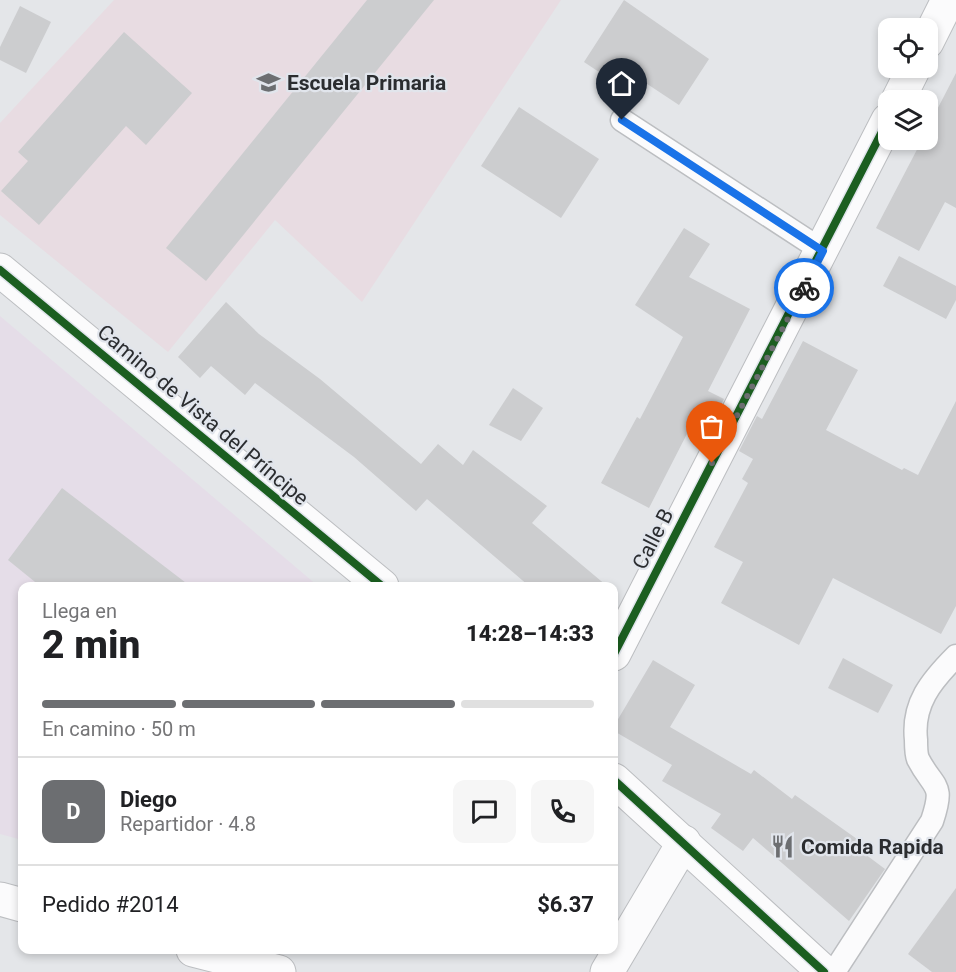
<!DOCTYPE html>
<html lang="es">
<head>
<meta charset="utf-8">
<style>
	:root { --surface:#fff; --page:#f6f6f6; --text:#202124; --muted:#757577; --line:#e0e0e0; --accent:#6c6e71 }
	body { margin:0; font-family:Roboto,sans-serif; background:var(--page); color:var(--text); height:100vh; display:flex; flex-direction:column; font-size:22px; white-space:nowrap }
	* { box-sizing:border-box; margin:0 }
	p { font-size:20px; color:var(--muted) }
	.icon { flex:none; width:33px; height:33px; fill:none; stroke:currentColor; stroke-width:2; stroke-linecap:round; stroke-linejoin:round }
	.map { position:relative; flex:1; overflow:hidden }
	.details { position:absolute; left:18px; top:582px; width:600px; height:372px; display:flex; flex-direction:column; background:var(--surface); border-radius:12px; box-shadow:0 3px 9px #0003 }
	.details>* { flex:none }
	.tools { position:absolute; left:878px; top:18px; display:grid; gap:12px }
	.tools a { display:grid; place-items:center; width:60px; height:60px; border-radius:12px; background:var(--surface); box-shadow:0 3px 9px #0003; font-size:30px }
	.pin { position:absolute; display:grid; place-items:center; width:51px; height:51px; color:#fff; margin:-62px -26px; border-radius:50% 50% 50% 0; rotate:-45deg; box-shadow:0 0 6px #0007 }
	.pin .icon { rotate:45deg }
	.courier { position:absolute; display:grid; place-items:center; width:60px; height:60px; margin:-30px; border:4px solid #1a73e8; border-radius:50%; background:#fff; color:#222; box-shadow:0 2px 8px #0007 }
	.overview em { font-style:normal; font-weight:800 }
	.overview div { display:flex; flex-direction:column-reverse }
	.overview { display:flex; align-items:center; justify-content:space-between; height:102px; padding:0 24px }
	h1 { font-size:39px; font-weight:800; line-height:45px }
	.bar { display:grid; grid-template-columns:repeat(4,1fr); gap:9px 6px; align-content:center; height:72px; padding:0 24px }
	.bar i { height:8px; border-radius:4px; background:var(--line) }
	.bar .current { background:var(--accent) }
	.bar p { grid-column:span 4 }
	.line { display:flex; align-items:center; gap:15px; padding:0 24px; border-top:2px solid var(--line) }
	.line div { flex:1 }
	.round { display:grid; place-items:center; flex:none; width:63px; height:63px; border-radius:12px; background:var(--page) }
	.map>svg:first-child { display:block }
	.industrial { fill:#e5dde8 }
	.education { fill:#e8dce2 }
	.building { fill:#cccdcf }
	.lines { fill:none; stroke-linecap:round; stroke-linejoin:round }
	.service-casing { stroke:#bcbec1; stroke-width:25 }
	.minor-casing { stroke:#bcbec1; stroke-width:35 }
	.secondary-casing { stroke:#bcbec1; stroke-width:35 }
	.service { stroke:#fbfbfc; stroke-width:22 }
	.minor { stroke:#fbfbfc; stroke-width:33 }
	.secondary { stroke:#fbfbfc; stroke-width:33 }
	.cycleway-casing { stroke:#e1e5ec; stroke-width:11 }
	.cycleway { stroke:#1b5e20; stroke-width:8 }
	.done { stroke:#6c6e71; stroke-width:6; stroke-dasharray:0 10.8 }
	.route { stroke:#1a73e8; stroke-width:8 }
	.labels { text-anchor:middle; dominant-baseline:central; stroke-width:4.5; stroke-linejoin:round; paint-order:stroke }
	.poi-label { font-size:21px; font-weight:bold; fill:#2b2d30; stroke:#e1e5ec; text-anchor:start }
	.street-label { font-size:21px; fill:#2b2d30; stroke:#e1e5ec }
</style>
</head>
<body>
<div class="map">
<svg width="956" height="972" viewBox="0 0 956 972">
	<rect width="100%" height="100%" fill="#e4e6e9"/>
	<!-- industrial -->
	<path class="industrial" d="M 0,316 L 318,586 L 22,586 L 22,840 L 0,834 Z"/>
	<!-- education -->
	<path class="education" d="M 114,0 L 561,0 L 362,302 L 275,220 L 168,352 L 0,215 L 0,123 Z"/>
	<!-- building -->
	<g class="building">
		<path d="M 367,0 L 434,0 L 206,281 L 166,248 Z"/>
		<path d="M 624,0 L 709,59 L 679,105 L 626,70 L 617,84 L 584,62 Z"/>
		<path d="M 20,6 L 51,22 L 26,73 L 0,60 L 0,47 Z"/>
		<path d="M 124,32 L 192,93 L 146,145 L 126,126 L 39,225 L 1,191 L 28,161 L 18,152 Z"/>
		<path d="M 956,73 L 956,208 L 945,202 L 919,251 L 876,228 L 922,140 L 927,140 L 927,129 Z"/>
		<path d="M 519,107 L 599,159 L 561,218 L 481,166 Z"/>
		<path d="M 684,228 L 710,244 L 689,277 L 750,309 L 708,391 L 724,399 L 706,434 L 691,426 L 649,508 L 601,483 L 637,417 L 640,419 L 683,337 L 635,305 Z"/>
		<path d="M 899,256 L 956,286 L 956,300 L 946,319 L 883,286 Z"/>
		<path d="M 226,302 L 259,334 L 320,379 L 421,464 L 438,444 L 463,465 L 473,450 L 547,506 L 532,523 L 607,586 L 529,586 L 427,499 L 416,511 L 354,457 L 255,383 L 245,395 L 211,366 L 200,378 L 178,357 Z"/>
		<path d="M 803,341 L 858,370 L 826,430 L 902,470 L 904,468 L 918,475 L 956,401 L 956,606 L 941,634 L 833,578 L 799,645 L 721,603 L 743,562 L 714,547 L 748,483 L 742,479 L 753,459 L 739,451 L 757,416 L 762,419 Z"/>
		<path d="M 513,388 L 543,408 L 521,441 L 489,425 Z"/>
		<path d="M 62,488 L 190,586 L 40,586 L 8,560 Z"/>
		<path d="M 843,658 L 893,685 L 878,713 L 828,688 Z"/>
		<path d="M 653,660 L 695,685 L 670,727 L 751,774 L 754,770 L 792,799 L 795,795 L 857,839 L 853,845 L 885,869 L 849,921 L 753,838 L 743,851 L 711,828 L 721,814 L 662,781 L 672,765 L 614,731 L 614,726 Z"/>
		<path d="M 956,888 L 956,972 L 932,972 L 908,954 Z"/>
	</g>
	<g class="lines">
		<defs>
			<g id="service">
				<path d="M 622,120 L 823,251"/>
				<path d="M 834,972 L 932,821 C 945,782 934,790 918,759 C 916,754 916,746 916,740 C 912,704 931,681 956,656"/>
			</g>
			<g id="minor">
				<path d="M 927,42 L 948,0"/>
				<path d="M 898,100 L 914,68"/>
				<path d="M 0,270 L 382,586"/>
				<path d="M 614,654 L 888,120"/>
				<path d="M 614,780 L 824,972"/>
				<path d="M 607,972 L 684,842"/>
			</g>
			<g id="secondary">
				<path d="M 0,899 L 22,905"/>
				<path d="M 193,950 L 279,972"/>
			</g>
		</defs>
		<!-- service casing -->
		<use href="#service" class="service-casing"/>
		<!-- minor casing -->
		<use href="#minor" class="minor-casing"/>
		<!-- secondary casing -->
		<use href="#secondary" class="secondary-casing"/>
		<!-- service -->
		<use href="#service" class="service"/>
		<!-- minor -->
		<use href="#minor" class="minor"/>
		<!-- secondary -->
		<use href="#secondary" class="secondary"/>
		<defs>
			<g id="cycleway">
				<path d="M 0,270 L 382,586"/>
				<path d="M 614,654 L 888,120"/>
				<path d="M 614,780 L 824,972"/>
			</g>
		</defs>
		<!-- cycleway casing -->
		<use href="#cycleway" class="cycleway-casing"/>
		<!-- cycleway -->
		<use href="#cycleway" class="cycleway"/>
	</g>
	<g class="lines">
		<!-- done -->
		<path class="done" d="M 712,463 L 804,288"/>
		<!-- route -->
		<path class="route" d="M 622,120 L 823,251 L 804,288"/>
	</g>
	<!-- icons -->
	<defs>
		<symbol id="school-bare" viewBox="-9 -9 18 18"><path d="M0-5L7-2L0 1L-7-2ZM-4 1L0 2.5L4 1V4Q0 6-4 4Z" fill="#6c6e71" stroke="#e1e5ec" stroke-width="2.5" paint-order="stroke"/></symbol>
		<symbol id="restaurant-bare" viewBox="-9 -9 18 18"><path d="M-5-6h1v4h1v-4h1v4h1v-4h1v5L-1.5 .5V6h-2V.5L-5-1ZM5-6V6H3V1.5H1.5Q1.5-4 5-6Z" fill="#6c6e71" stroke="#e1e5ec" stroke-width="2.5" paint-order="stroke"/></symbol>
	</defs>
	<g fill-rule="evenodd">
		<use href="#school-bare" x="252" y="66" width="33" height="33"/>
		<use href="#restaurant-bare" x="766" y="830" width="33" height="33"/>
	</g>
	<g class="labels">
		<!-- poi labels -->
		<g class="poi-label">
			<text x="287" y="83">Escuela Primaria</text>
			<text x="801" y="847">Comida Rapida</text>
		</g>
		<!-- street labels -->
		<g class="street-label">
			<text transform="translate(203 415) rotate(40)">Camino de Vista del Príncipe</text>
			<text transform="translate(653 539) rotate(-63)">Calle B</text>
		</g>
	</g>
</svg>
<div class="tools">
<a><svg class="icon" aria-label="locate" viewBox="0 0 24 24"><circle cx="12" cy="12" r="6"/><path d="M12 2v4M12 18v4M2 12h4M18 12h4"/></svg></a>
<a><svg class="icon" aria-label="layers" viewBox="0 0 24 24"><path d="M12 4l9 5-9 5-9-5zM3 14l9 5 9-5"/></svg></a>
</div>
<div class="pin" style="left:712px;top:463px;background:#ea580c"><svg class="icon" aria-label="bag" viewBox="0 0 24 24"><path d="M5 8h14l-1 12H6zM9 8a3 3 0 0 1 6 0"/></svg></div>
<div class="pin" style="left:622px;top:120px;background:#1f2937"><svg class="icon" aria-label="home" viewBox="0 0 24 24"><path d="M3 11l9-7 9 7M6 9v11h12V9"/></svg></div>
<div class="courier" style="left:804px;top:288px"><svg class="icon" aria-label="bike" viewBox="0 0 24 24"><circle cx="6" cy="16" r="4"/><circle cx="18" cy="16" r="4"/><path d="M6 16l4-8h5l3 8M10 8l3 8H6M13 5h3"/></svg></div>
<section class="details">
<div class="overview"><div><h1>2 min</h1><p>Llega en</p></div><em>14:28–14:33</em></div>
<div class="bar"><i class="current"></i><i class="current"></i><i class="current"></i><i></i><p>En camino · 50 m</p></div>
<div class="line" style="height:108px"><b class="round" style="background:var(--accent);color:#fff">D</b><div><b>Diego</b><p>Repartidor · 4.8</p></div><a class="round"><svg class="icon" aria-label="chat" viewBox="0 0 24 24"><path d="M4 5h16v11H9l-5 4z"/></svg></a><a class="round"><svg class="icon" aria-label="phone" viewBox="0 0 24 24"><path d="M5 4h4l2 5-3 2q2 4 5 5l2-3 5 2v4C11 20 4 13 5 4z"/></svg></a></div>
<div class="line" style="height:78px"><div>Pedido #2014</div><b>$6.37</b></div>
</section>
</div>
</body>
</html>
